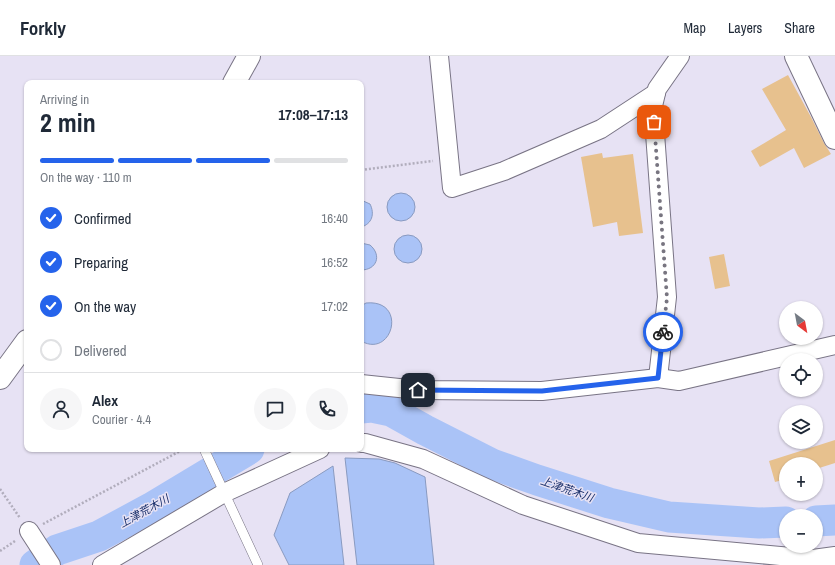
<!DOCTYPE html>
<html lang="en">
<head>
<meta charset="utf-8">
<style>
	:root { --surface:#fff; --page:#f6f6f7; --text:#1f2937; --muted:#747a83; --line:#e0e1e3; --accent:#2563eb }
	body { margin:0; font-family:"Archivo Narrow","Noto Sans JP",sans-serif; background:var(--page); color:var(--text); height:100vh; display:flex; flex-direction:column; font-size:15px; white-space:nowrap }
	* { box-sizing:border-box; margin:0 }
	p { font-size:13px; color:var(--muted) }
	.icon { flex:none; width:22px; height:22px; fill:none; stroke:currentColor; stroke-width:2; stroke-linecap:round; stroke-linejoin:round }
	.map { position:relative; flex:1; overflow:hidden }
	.side { position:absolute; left:24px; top:24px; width:340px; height:372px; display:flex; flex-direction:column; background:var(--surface); border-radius:8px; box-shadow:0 1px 3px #0004 }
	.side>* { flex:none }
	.needle { width:26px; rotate:148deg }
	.tools { position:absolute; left:779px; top:245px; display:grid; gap:8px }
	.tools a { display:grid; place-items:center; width:44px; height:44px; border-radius:50%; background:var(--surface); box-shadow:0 1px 3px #0004; font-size:20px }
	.pin { position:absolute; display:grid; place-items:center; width:34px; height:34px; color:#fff; margin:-17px; border-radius:8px; box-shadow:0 2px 6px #0006 }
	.courier { position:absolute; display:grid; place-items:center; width:40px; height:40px; margin:-20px; border:3px solid #2563eb; border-radius:50%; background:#fff; color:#222; box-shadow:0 1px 5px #0007 }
	.headline em { font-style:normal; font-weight:700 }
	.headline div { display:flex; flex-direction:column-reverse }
	.headline { display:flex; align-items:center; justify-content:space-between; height:68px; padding:0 16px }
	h1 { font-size:26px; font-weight:700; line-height:30px }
	.bar { display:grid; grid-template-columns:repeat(4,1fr); gap:6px 4px; align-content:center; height:48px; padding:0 16px }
	.bar i { height:5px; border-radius:3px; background:var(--line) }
	.bar .on { background:var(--accent) }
	.bar p { grid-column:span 4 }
	.line { display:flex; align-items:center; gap:10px; padding:0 16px; border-top:1px solid var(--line) }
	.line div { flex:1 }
	.round { display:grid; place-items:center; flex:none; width:42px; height:42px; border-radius:21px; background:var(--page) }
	ol { padding:0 16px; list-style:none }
	li { display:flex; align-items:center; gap:12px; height:44px }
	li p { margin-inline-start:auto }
	li .icon { padding:4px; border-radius:50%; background:var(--accent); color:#fff; stroke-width:4 }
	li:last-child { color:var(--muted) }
	li i { width:22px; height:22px; border:2px solid var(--line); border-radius:50% }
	header { display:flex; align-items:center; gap:24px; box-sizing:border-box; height:56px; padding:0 20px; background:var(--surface); border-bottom:1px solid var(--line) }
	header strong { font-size:19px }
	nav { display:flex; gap:22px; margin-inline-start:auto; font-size:14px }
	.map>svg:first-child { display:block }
	.water { fill:#aac3f7; stroke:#899ac0 }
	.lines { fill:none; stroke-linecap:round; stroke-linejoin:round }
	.river { stroke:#aac3f7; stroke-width:31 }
	.building { fill:#e7c18e }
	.lane-casing { stroke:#797485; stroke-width:10 }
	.street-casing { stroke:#797485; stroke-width:20 }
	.secondary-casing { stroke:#797485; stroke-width:24 }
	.primary-casing { stroke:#797485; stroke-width:24 }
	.path { stroke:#b1adbc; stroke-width:2.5; stroke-dasharray:2 2; stroke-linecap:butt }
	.lane { stroke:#fff; stroke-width:9 }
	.street { stroke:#fff; stroke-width:18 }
	.secondary { stroke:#fff; stroke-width:22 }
	.primary { stroke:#fff; stroke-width:22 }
	.done { stroke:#787580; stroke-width:4; stroke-dasharray:0 7.2 }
	.route { stroke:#2563eb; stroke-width:5 }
	.labels { text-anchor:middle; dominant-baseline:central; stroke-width:3; stroke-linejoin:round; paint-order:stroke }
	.water-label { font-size:11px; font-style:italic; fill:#162d69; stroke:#e7e2f4 }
</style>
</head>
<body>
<header>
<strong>Forkly</strong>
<nav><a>Map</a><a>Layers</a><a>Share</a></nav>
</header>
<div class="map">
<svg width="835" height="509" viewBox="0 0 835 509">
	<rect width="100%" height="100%" fill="#e7e2f4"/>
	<!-- water -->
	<g class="water">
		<circle cx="401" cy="151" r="14"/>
		<path d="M 361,144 L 370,148 C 375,158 372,168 361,171 Z"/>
		<circle cx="408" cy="193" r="14"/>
		<path d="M 361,187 L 370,189 C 382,199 377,214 361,214 Z"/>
		<path d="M 366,247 C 408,243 393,303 361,285 L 361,250 Z"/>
		<path d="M 345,402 L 379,403 L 395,407 L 425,421 L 434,509 L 357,509 Z"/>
		<path d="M 333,410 L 344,509 L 289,509 L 274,479 L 290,437 Z"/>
	</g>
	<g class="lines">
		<!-- river -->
		<g class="river">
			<path d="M 361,352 L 372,351 L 391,355 L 425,374 L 492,408 L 537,424 L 609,447 L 669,461 L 759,467 L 786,466"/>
			<path d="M 816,465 L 835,464"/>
			<path d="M 35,509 L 57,494 L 99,480 L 151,452 L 249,393"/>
		</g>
	</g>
	<!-- building -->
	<g class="building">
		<path d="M 788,19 L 811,61 L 824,87 L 831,98 L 804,112 L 794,92 L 760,111 L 751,95 L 786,74 L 762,33 Z"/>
		<path d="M 602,97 L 603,102 L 633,98 L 643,177 L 619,180 L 617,166 L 593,171 L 581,101 Z"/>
		<path d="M 724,198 L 730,230 L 715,233 L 709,201 Z"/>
		<path d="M 835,384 L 835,407 L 816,413 L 816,408 L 786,408 L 786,423 L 775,426 L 769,405 Z"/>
	</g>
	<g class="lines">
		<defs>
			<path id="lane" d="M 204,393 L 258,509"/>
			<g id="street">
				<path d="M 439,0 L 452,132 L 504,115 L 601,73 L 656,37"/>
				<path d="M 658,322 L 667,241 L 653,50 L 657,33 L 680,0"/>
				<path d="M 361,328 L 418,334 L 542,335 L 658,322 L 679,325 L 835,289"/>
				<path d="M 361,387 L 365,387 L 423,403 L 523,449 L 638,487 L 813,503 L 835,500"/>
				<path d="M 29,475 L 51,509"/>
				<path d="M 102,509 L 224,437 L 320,393"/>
			</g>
			<path id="secondary" d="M 796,0 L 835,82"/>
			<g id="primary">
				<path d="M 234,27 L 249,0"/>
				<path d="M 0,322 L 27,285"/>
			</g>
		</defs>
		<!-- lane casing -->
		<use href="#lane" class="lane-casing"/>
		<!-- street casing -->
		<use href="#street" class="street-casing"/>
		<!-- secondary casing -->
		<use href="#secondary" class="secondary-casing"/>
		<!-- primary casing -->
		<use href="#primary" class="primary-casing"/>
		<!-- path -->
		<g class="path">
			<path d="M 361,114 L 433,105"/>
			<path d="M 0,433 L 20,462"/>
			<path d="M 43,468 L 184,393"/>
			<path d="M 0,495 L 15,485"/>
		</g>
		<!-- lane -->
		<use href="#lane" class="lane"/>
		<!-- street -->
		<use href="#street" class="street"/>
		<!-- secondary -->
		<use href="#secondary" class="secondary"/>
		<!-- primary -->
		<use href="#primary" class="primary"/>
	</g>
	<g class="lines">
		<!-- done -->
		<path class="done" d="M 654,66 L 667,242 L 663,276"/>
		<!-- route -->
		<path class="route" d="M 418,334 L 542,335 L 658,322 L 663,276"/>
	</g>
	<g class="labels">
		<!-- water labels -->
		<g class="water-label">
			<text transform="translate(567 433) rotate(19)">上津荒木川</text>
			<text transform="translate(144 455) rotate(-29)">上津荒木川</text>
		</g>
	</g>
</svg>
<div class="tools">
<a><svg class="needle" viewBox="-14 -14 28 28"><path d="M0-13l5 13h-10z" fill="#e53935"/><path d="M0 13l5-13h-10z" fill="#747a83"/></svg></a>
<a><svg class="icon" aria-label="locate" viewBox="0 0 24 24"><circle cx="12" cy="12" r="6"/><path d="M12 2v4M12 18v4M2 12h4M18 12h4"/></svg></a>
<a><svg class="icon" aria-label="layers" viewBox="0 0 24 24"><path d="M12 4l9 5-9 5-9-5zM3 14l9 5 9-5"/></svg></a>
<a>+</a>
<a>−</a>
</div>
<div class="pin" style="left:654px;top:66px;background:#ea580c"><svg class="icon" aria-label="bag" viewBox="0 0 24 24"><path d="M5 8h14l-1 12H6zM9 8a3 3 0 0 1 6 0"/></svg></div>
<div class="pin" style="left:418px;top:334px;background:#1f2937"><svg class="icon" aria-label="home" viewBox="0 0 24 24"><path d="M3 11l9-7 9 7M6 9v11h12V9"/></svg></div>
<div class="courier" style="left:663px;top:276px"><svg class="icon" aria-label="bike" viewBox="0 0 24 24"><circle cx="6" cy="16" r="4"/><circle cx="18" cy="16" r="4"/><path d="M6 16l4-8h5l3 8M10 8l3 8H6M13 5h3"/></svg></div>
<section class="side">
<div class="headline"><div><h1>2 min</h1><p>Arriving in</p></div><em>17:08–17:13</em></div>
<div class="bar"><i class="on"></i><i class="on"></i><i class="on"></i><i></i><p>On the way · 110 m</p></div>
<ol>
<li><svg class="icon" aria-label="check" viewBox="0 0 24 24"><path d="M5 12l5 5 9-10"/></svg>Confirmed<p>16:40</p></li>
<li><svg class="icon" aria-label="check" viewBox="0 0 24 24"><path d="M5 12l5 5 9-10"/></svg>Preparing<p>16:52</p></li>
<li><svg class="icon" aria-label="check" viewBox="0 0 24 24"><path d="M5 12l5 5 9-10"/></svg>On the way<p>17:02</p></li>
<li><i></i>Delivered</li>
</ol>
<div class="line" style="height:72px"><a class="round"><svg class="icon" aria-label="person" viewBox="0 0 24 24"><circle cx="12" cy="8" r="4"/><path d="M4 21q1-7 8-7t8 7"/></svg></a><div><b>Alex</b><p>Courier · 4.4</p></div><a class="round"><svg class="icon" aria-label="chat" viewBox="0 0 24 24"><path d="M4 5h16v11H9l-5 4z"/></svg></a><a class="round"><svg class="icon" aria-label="phone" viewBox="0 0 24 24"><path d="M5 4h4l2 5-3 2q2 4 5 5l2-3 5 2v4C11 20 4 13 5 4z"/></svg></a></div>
</section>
</div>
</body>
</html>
